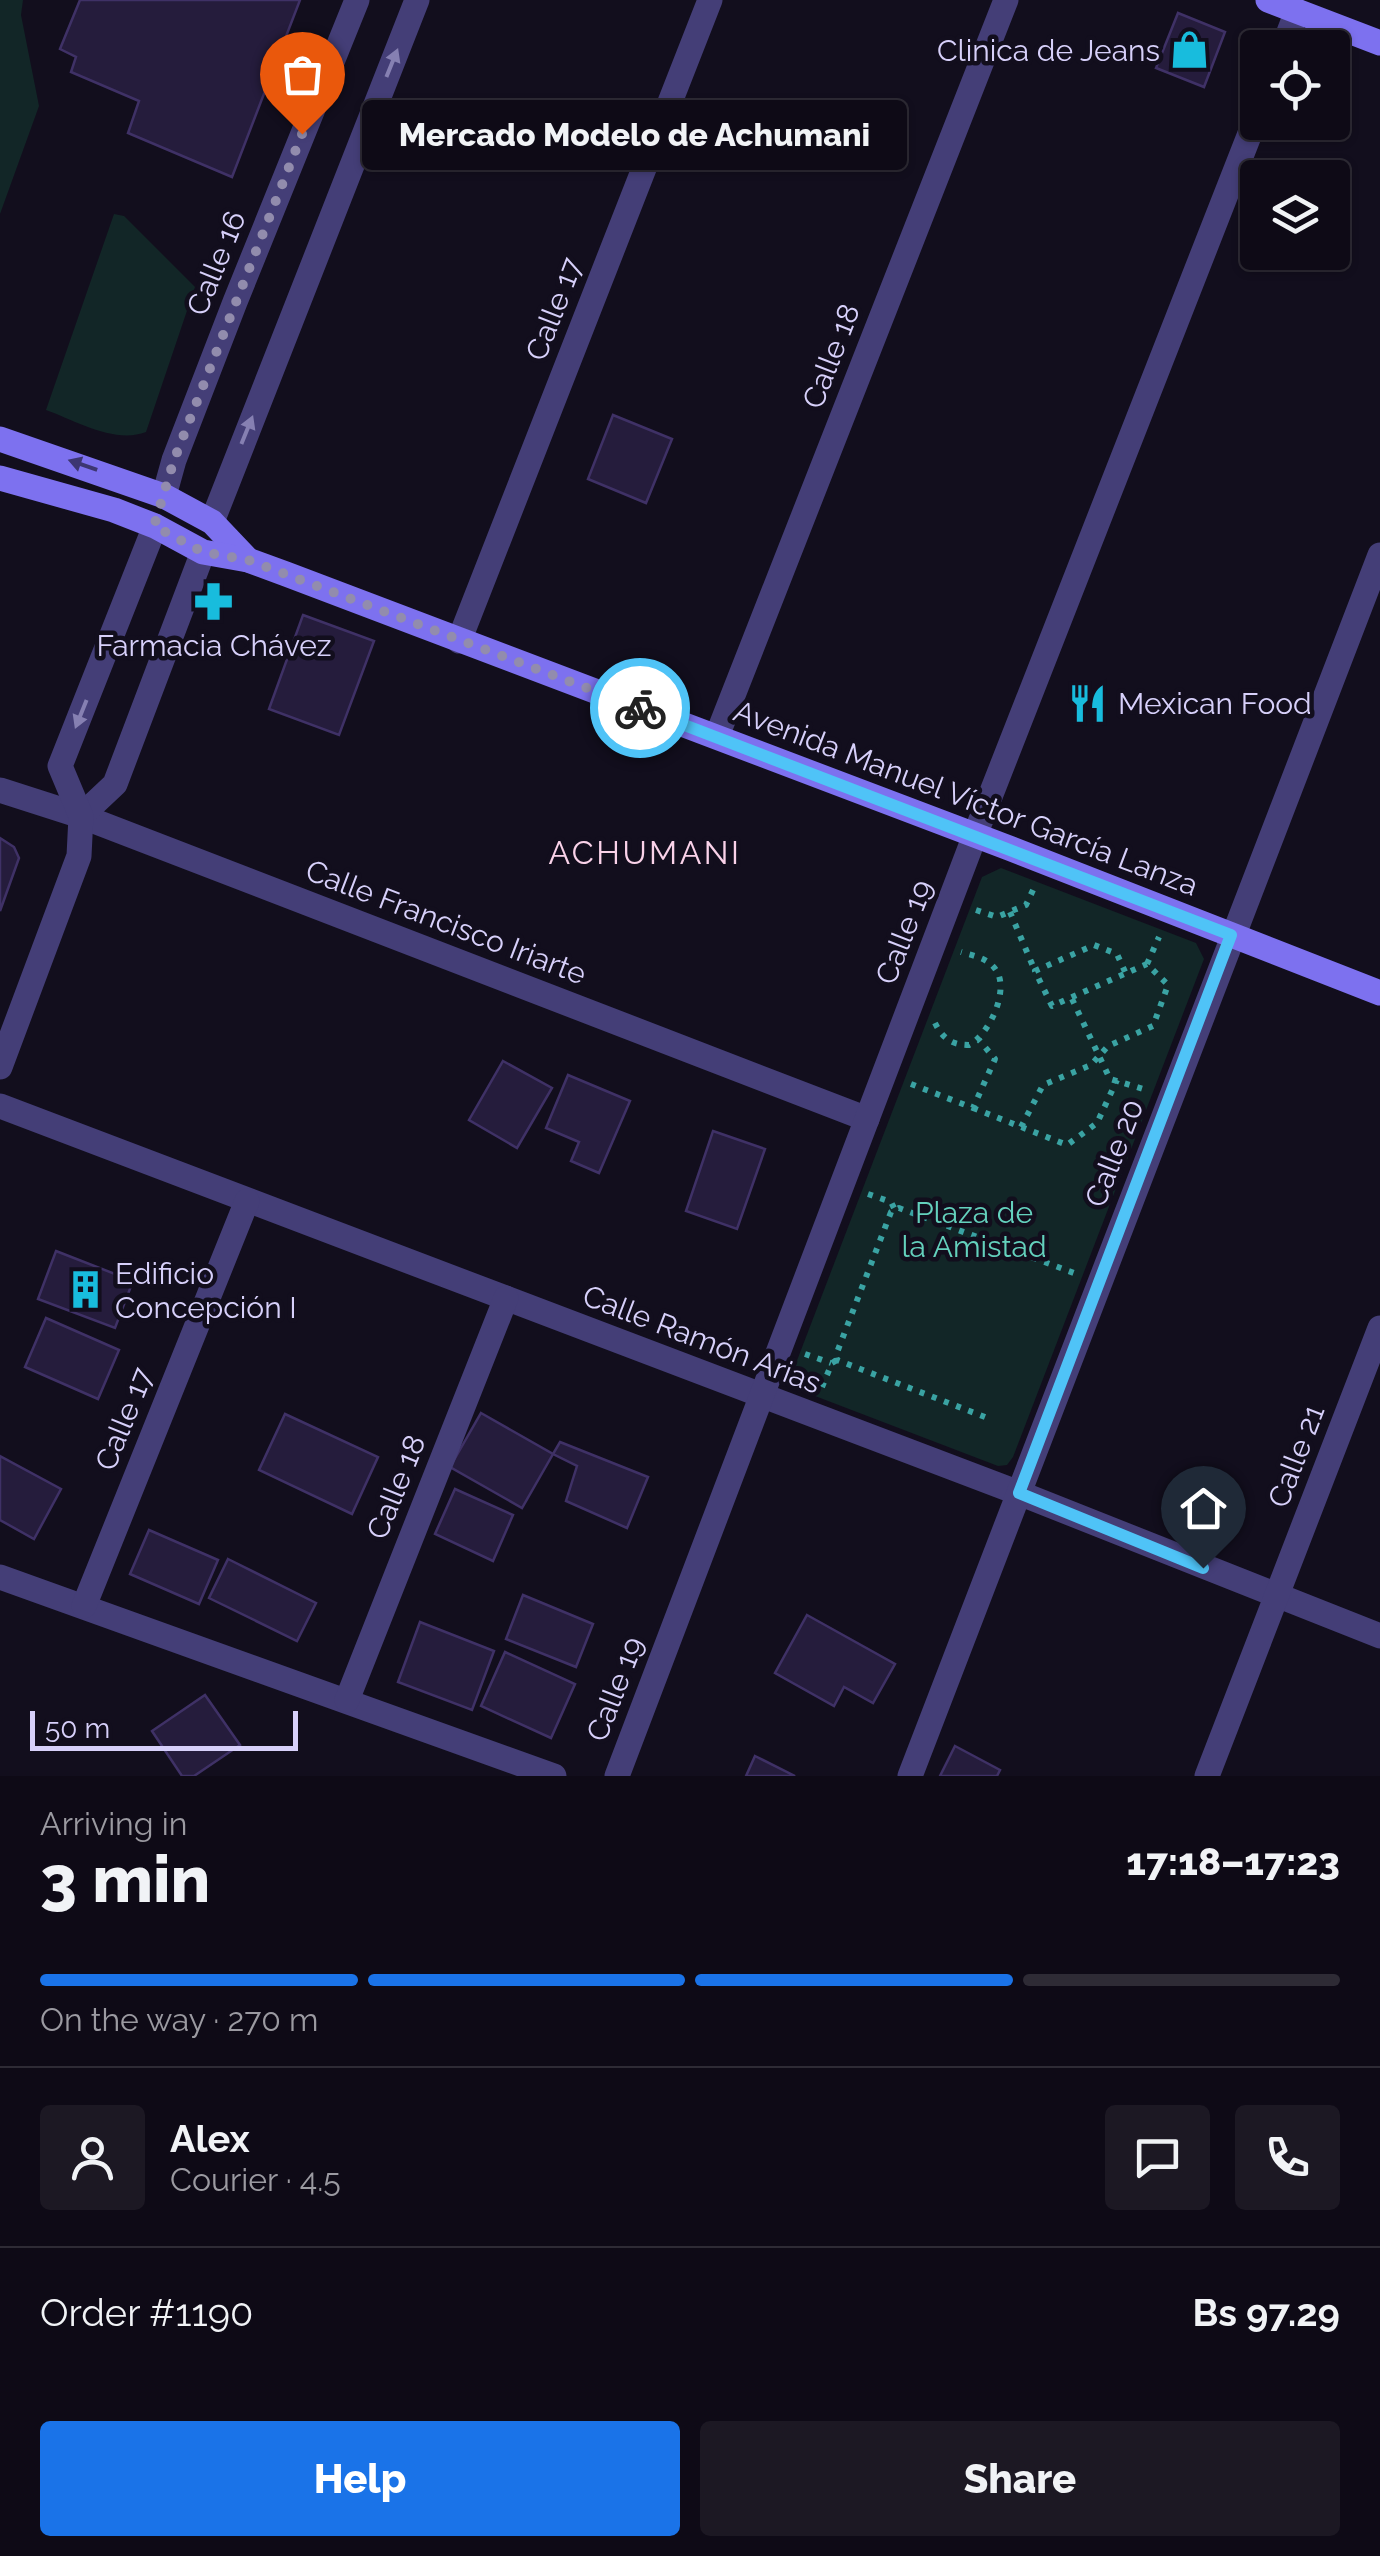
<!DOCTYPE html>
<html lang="en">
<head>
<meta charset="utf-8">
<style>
	:root { --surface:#0e0a16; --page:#1c1823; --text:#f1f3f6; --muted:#9b9aa1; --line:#2e2b35; --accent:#1a73e8 }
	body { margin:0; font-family:Raleway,sans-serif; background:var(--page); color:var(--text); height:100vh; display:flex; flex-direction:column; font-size:38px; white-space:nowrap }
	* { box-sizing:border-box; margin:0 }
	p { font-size:32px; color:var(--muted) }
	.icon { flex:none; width:55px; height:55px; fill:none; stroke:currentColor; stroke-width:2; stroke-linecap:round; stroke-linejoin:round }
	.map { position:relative; height:1776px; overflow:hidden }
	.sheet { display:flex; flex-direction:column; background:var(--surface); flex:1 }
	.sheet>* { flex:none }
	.controls { position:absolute; left:1240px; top:30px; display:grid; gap:20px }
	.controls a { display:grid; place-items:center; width:110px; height:110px; border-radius:10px; background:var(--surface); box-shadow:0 2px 8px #0004,0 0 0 2px var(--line); font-size:50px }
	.scale { position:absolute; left:30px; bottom:25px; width:268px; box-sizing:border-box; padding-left:10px; border:5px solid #d7d0fa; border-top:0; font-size:28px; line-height:35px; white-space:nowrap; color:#d7d0fa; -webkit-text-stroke:8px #120e1d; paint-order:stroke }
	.pin { position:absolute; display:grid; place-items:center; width:85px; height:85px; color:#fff; margin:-102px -42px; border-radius:50% 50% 50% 0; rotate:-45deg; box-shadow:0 0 10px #0007 }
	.pin .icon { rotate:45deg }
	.courier { position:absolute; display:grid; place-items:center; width:100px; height:100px; margin:-50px; border:8px solid #4fc3f7; border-radius:50%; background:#fff; color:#222; box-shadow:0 2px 12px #0007 }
	.bubble { position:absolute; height:70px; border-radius:10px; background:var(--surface); box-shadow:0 2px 8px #0004,0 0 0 2px var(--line); font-size:32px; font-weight:800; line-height:70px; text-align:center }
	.overview em { font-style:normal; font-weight:800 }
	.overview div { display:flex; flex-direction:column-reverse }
	.overview { display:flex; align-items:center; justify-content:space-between; height:170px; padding:0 40px }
	h1 { font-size:65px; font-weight:800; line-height:75px }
	.bar { display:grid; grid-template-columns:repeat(4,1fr); gap:15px 10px; align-content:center; height:120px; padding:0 40px }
	.bar i { height:12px; border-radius:8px; background:var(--line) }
	.bar .selected { background:var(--accent) }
	.bar p { grid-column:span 4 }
	.line { display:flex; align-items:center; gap:25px; padding:0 40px; border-top:2px solid var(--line) }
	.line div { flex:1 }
	.round { display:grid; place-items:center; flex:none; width:105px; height:105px; border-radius:10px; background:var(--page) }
	.cta { display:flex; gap:20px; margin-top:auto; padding:20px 40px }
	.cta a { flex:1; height:115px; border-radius:10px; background:var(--accent); color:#fff; font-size:40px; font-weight:800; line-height:115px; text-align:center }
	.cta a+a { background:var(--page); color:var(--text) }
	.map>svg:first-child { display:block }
	.green { fill:#122627 }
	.building { fill:#251c3c; stroke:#3f3166; stroke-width:2.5 }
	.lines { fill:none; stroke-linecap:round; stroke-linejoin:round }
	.path { stroke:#3aa3a3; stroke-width:6; stroke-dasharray:5 8; stroke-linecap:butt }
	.street { stroke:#443e77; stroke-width:25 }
	.secondary { stroke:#7d71ef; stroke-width:25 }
	.oneway { fill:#8680b2 }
	.oneway2 { fill:#3d3671 }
	.done { stroke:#928cad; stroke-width:10; stroke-dasharray:0 18 }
	.route { stroke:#4fc3f7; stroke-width:12 }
	.labels { text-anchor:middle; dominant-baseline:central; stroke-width:9; stroke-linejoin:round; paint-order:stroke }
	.poi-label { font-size:30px; fill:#d7d0fa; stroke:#120e1d; text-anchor:start }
	.street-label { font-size:30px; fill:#d7d0fa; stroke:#120e1d }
	.park-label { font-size:30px; fill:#64d1bd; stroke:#120e1d }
	.neighbourhood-label { font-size:32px; letter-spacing:2.5px; fill:#fad2e9; stroke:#120e1d }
</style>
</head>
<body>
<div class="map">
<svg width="1380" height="1776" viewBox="0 0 1380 1776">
	<rect width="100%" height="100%" fill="#120e1d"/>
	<!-- green -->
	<g class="green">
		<path d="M 0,0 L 23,0 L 21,15 L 39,106 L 0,214 Z"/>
		<path d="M 114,214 L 124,216 L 195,287 L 146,432 C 115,444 76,421 46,410 Z"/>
		<path d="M 1001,868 L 1196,943 L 1204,959 L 1013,1457 L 1007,1465 L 998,1466 L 802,1391 L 794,1383 L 793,1371 L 982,877 Z"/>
	</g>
	<!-- building -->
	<g class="building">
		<path d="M 80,0 L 300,0 L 232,177 L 128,133 L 139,101 L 71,72 L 76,57 L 60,49 Z"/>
		<path d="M 1178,13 L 1225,32 L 1204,87 L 1156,68 Z"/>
		<path d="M 613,415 L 672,439 L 646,503 L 588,479 Z"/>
		<path d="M 303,615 L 374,641 L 339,735 L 269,709 Z"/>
		<path d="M 0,838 L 14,847 L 19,858 L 0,911 Z"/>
		<path d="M 503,1061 L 552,1088 L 517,1148 L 469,1120 Z"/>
		<path d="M 568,1075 L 630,1101 L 599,1173 L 571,1161 L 579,1142 L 546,1128 Z"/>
		<path d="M 713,1131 L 765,1149 L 737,1229 L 686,1211 Z"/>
		<path d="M 56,1251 L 133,1281 L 115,1328 L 38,1299 Z"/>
		<path d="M 46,1318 L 119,1350 L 98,1399 L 25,1367 Z"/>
		<path d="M 481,1413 L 553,1454 L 522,1508 L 450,1467 Z"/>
		<path d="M 285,1414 L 378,1457 L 352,1514 L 259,1470 Z"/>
		<path d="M 560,1442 L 648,1477 L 627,1528 L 566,1501 L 577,1466 L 553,1454 Z"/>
		<path d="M 0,1456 L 61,1489 L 34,1539 L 0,1520 Z"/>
		<path d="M 455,1489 L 513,1515 L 493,1561 L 435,1534 Z"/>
		<path d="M 149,1530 L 218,1560 L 199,1604 L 130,1574 Z"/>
		<path d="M 228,1559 L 316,1603 L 297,1641 L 209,1598 Z"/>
		<path d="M 523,1595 L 593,1624 L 576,1667 L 506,1639 Z"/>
		<path d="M 807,1615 L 895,1664 L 873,1703 L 844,1687 L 834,1706 L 775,1673 Z"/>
		<path d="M 420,1622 L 494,1651 L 472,1710 L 398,1682 Z"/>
		<path d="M 505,1652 L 575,1684 L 551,1738 L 481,1706 Z"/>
		<path d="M 205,1695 L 240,1745 L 194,1776 L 182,1776 L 152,1731 Z"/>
		<path d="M 955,1746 L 1000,1770 L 997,1776 L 940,1776 Z"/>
		<path d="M 755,1756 L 795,1776 L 746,1776 Z"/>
	</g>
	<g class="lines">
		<!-- path -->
		<g class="path">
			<path d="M 976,910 L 997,917 L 1026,905 L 1034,888"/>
			<path d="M 1010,912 L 1035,971"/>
			<path d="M 1147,964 L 1159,937"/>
			<path d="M 1072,999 L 1110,1079 L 1143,1089"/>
			<path d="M 935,1023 C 943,1039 952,1045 969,1045 C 989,1035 1010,990 996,970 C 988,958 974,956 961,952"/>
			<path d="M 911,1084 L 973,1108 L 995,1059 L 979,1040"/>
			<path d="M 973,1108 L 1067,1145 L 1097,1123 L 1117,1080"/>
			<path d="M 1021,1127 L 1043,1085 L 1091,1065 L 1108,1046 L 1153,1026 L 1168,985 L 1147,964 L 1052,1006 L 1035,971 L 1094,945 L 1117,954 L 1126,974"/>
			<path d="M 868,1194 L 891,1202 L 894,1208"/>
			<path d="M 805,1354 L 831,1363"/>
			<path d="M 822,1387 L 832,1363 L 837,1360"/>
			<path d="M 985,1417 L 837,1360 L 836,1355 L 891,1212 L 899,1208 L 1074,1273"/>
		</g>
		<!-- street -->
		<g class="street">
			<path d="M 1283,48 L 1297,11"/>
			<path d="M 164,496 L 174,460 L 235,302 L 357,0"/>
			<path d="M 212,522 L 417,0"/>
			<path d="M 459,641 L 710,0"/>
			<path d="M 717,736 L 1006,0"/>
			<path d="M 0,790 L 81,816 L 867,1119"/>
			<path d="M 81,816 L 115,784 L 203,552"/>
			<path d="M 0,1067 L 79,856 L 81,816 L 60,766 L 155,526"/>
			<path d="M 0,1106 L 1019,1493 L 1380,1636"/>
			<path d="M 0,1577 L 554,1776"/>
			<path d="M 84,1606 L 247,1201"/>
			<path d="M 347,1700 L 506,1298"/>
			<path d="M 617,1776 L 975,835 L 1258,113"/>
			<path d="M 910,1776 L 1380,555"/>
			<path d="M 1207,1776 L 1380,1328"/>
		</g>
		<!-- secondary -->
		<g class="secondary">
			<path d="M 1268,0 L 1380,43"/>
			<path d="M 0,439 L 164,496 L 212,522 L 248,560"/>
			<path d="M 0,478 L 114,510 L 155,526 L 203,552 L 248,560 L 286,574 L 1009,848 L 1380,993"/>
		</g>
	</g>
	<!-- one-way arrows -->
	<defs><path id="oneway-solid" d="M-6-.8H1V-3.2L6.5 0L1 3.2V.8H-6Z" transform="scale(2.5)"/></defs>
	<g class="oneway">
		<use href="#oneway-solid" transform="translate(392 63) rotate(-68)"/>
		<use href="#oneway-solid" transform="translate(247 430) rotate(-68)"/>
		<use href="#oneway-solid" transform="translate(81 714) rotate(112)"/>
	</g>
	<use class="oneway2" href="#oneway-solid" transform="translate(83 465) rotate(-161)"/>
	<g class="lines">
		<!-- done -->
		<path class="done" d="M 302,134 L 174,460 L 154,526 L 203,552 L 248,560 L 640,708"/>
		<!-- route -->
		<path class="route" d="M 640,708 L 1231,935 L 1019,1493 L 1203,1568"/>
	</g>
	<!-- icons -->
	<defs>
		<symbol id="shop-bare" viewBox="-9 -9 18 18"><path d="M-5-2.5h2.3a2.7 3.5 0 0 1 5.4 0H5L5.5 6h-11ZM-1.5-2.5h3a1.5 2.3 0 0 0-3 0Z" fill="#18bcdd" stroke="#120e1d" stroke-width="2.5" paint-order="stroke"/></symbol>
		<symbol id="pharmacy-bare" viewBox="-9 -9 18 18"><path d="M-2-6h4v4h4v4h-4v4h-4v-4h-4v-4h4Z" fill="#18bcdd" stroke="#120e1d" stroke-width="2.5" paint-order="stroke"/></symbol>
		<symbol id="restaurant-bare" viewBox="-9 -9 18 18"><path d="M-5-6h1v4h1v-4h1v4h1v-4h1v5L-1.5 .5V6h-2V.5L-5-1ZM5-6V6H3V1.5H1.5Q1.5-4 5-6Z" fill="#18bcdd" stroke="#120e1d" stroke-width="2.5" paint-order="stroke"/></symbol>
		<symbol id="building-bare" viewBox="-9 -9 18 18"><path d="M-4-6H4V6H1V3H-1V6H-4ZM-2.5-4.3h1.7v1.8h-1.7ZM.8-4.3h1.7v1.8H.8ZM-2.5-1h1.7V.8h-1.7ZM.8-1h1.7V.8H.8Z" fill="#18bcdd" stroke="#120e1d" stroke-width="2.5" paint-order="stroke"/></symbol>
	</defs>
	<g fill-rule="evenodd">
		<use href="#shop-bare" x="1162" y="22" width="55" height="55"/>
		<use href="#pharmacy-bare" x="186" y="574" width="55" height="55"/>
		<use href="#restaurant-bare" x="1060" y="676" width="55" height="55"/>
		<use href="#building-bare" x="58" y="1262" width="55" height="55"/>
	</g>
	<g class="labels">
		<!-- poi labels -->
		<g class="poi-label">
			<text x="1160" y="50" text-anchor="end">Clinica de Jeans</text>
			<text x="214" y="645" text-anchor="middle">Farmacia Chávez</text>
			<text x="1118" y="703">Mexican Food</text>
			<text x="115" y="1273">Edificio<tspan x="115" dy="34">Concepción I</tspan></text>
		</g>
		<!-- street labels -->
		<g class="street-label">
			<text transform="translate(216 263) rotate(-68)">Calle 16</text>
			<text transform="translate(554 309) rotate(-69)">Calle 17</text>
			<text transform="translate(831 356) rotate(-69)">Calle 18</text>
			<text transform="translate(966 798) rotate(21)">Avenida Manuel Víctor García Lanza</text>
			<text transform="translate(446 922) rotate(21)">Calle Francisco Iriarte</text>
			<text transform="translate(904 932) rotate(-69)">Calle 19</text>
			<text transform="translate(1114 1153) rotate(-69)">Calle 20</text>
			<text transform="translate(702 1339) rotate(21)">Calle Ramón Arias</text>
			<text transform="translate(124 1419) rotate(-68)">Calle 17</text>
			<text transform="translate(1296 1456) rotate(-69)">Calle 21</text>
			<text transform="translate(396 1487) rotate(-68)">Calle 18</text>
			<text transform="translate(615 1689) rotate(-69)">Calle 19</text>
		</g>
		<!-- park labels -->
		<g class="park-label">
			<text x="974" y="1212">Plaza de<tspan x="974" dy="34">la Amistad</tspan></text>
		</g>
		<!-- neighbourhood labels -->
		<g class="neighbourhood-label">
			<text x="645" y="852">ACHUMANI</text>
		</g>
	</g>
</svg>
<div class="controls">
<a><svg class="icon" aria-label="locate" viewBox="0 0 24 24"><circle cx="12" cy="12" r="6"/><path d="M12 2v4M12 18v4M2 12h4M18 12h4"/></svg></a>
<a><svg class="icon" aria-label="layers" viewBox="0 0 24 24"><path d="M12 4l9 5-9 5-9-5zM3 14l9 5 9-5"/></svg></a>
</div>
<div class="scale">50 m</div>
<div class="pin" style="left:302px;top:134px;background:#ea580c"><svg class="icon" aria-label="bag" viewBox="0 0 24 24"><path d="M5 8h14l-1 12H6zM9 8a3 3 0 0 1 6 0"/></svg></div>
<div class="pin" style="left:1203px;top:1568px;background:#1f2937"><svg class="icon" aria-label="home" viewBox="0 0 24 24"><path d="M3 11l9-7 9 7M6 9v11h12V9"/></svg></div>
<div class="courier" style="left:640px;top:708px"><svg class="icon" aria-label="bike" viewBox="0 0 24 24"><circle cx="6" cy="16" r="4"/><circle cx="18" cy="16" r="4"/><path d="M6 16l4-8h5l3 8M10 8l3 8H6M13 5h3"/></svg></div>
<div class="bubble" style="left:362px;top:100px;width:545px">Mercado Modelo de Achumani</div>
</div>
<section class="sheet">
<div class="overview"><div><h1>3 min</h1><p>Arriving in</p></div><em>17:18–17:23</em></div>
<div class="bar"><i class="selected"></i><i class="selected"></i><i class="selected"></i><i></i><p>On the way · 270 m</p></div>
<div class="line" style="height:180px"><a class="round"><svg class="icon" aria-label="person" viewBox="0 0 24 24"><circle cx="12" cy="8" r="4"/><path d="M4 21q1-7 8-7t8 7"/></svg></a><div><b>Alex</b><p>Courier · 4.5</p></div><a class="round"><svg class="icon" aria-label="chat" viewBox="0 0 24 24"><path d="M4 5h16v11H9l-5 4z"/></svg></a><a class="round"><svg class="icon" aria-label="phone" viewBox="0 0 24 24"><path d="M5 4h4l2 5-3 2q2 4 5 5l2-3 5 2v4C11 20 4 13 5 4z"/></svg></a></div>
<div class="line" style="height:130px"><div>Order #1190</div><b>Bs 97.29</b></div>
<div class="cta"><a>Help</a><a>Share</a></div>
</section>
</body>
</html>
